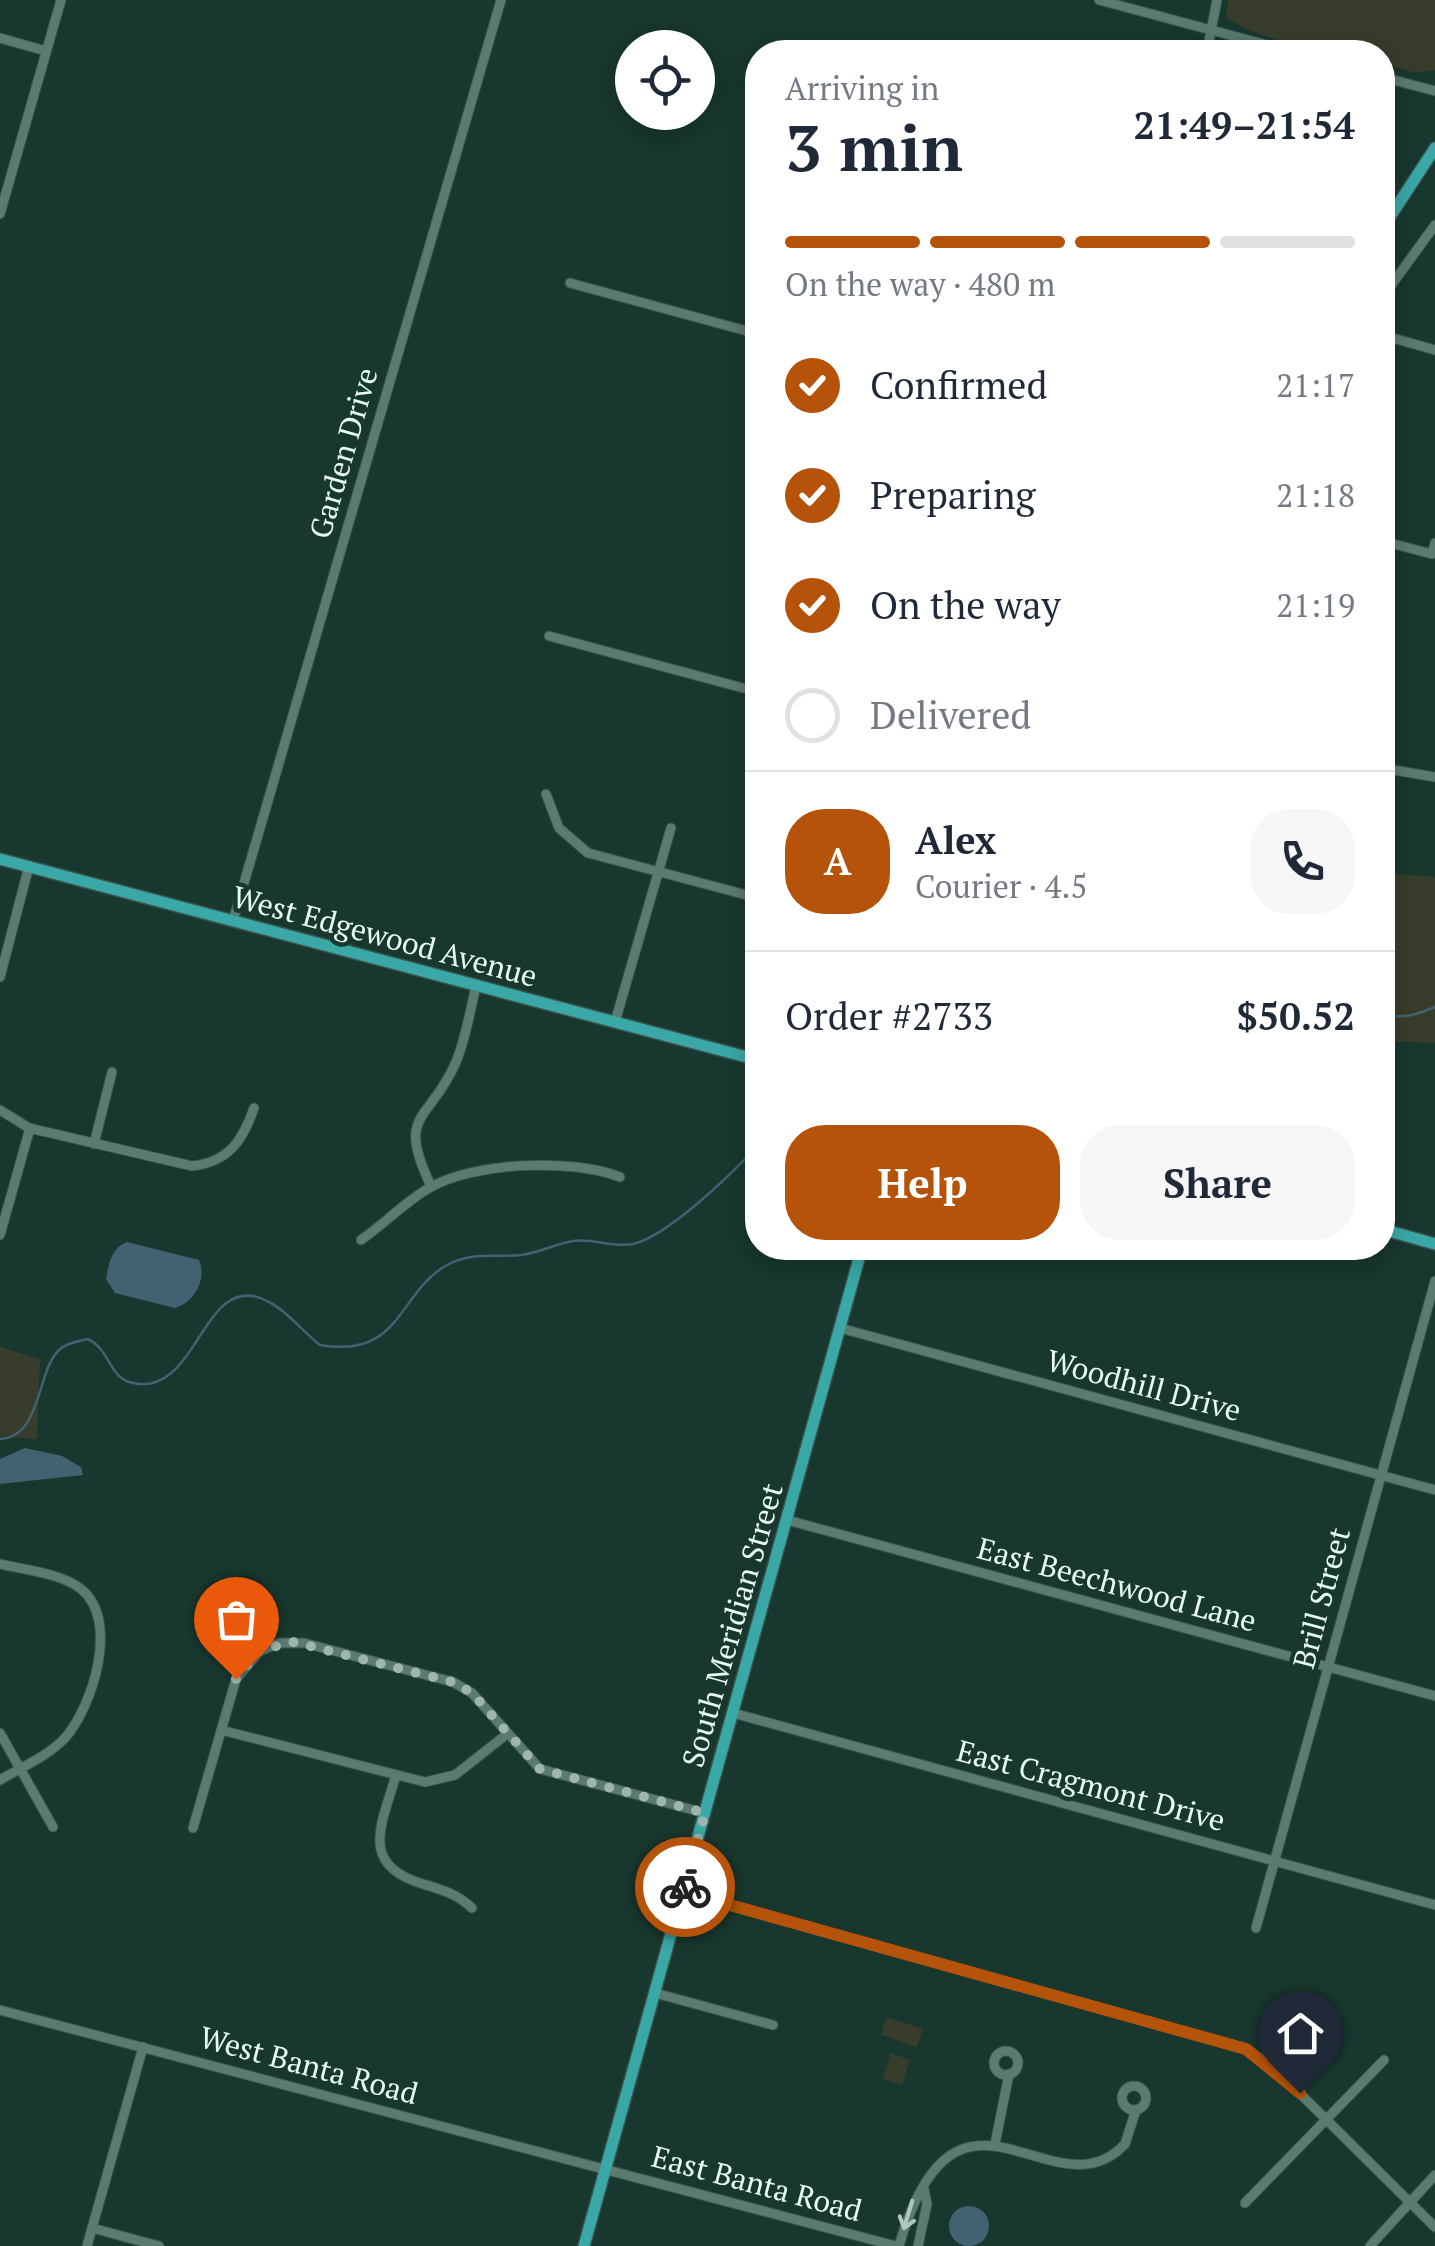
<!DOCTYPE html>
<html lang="en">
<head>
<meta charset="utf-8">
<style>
	:root { --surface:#fff; --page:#f6f6f7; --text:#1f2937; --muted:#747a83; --line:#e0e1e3; --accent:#b45309 }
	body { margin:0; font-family:"PT Serif",serif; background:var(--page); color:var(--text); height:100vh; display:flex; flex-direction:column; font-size:38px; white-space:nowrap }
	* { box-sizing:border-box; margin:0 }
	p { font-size:32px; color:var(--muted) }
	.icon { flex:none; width:55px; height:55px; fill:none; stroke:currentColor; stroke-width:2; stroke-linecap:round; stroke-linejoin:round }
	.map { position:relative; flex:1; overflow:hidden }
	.details { position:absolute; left:745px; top:40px; width:650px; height:1220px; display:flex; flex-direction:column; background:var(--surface); border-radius:40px; box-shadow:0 5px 25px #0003 }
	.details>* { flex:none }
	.buttons { position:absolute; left:615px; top:30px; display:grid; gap:20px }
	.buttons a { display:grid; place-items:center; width:100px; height:100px; border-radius:50%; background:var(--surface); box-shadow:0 5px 25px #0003; font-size:50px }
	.pin { position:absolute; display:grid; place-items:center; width:85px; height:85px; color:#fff; margin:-102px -42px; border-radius:50% 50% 50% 0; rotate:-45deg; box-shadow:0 0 10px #0007 }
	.pin .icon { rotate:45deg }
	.courier { position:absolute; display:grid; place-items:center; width:100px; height:100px; margin:-50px; border:8px solid #b45309; border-radius:50%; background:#fff; color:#222; box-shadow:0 2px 12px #0007 }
	.headline em { font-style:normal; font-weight:700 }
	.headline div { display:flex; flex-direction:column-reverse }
	.headline { display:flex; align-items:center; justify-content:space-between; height:170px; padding:0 40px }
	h1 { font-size:65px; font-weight:700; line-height:75px }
	.bar { display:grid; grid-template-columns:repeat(4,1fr); gap:15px 10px; align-content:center; height:120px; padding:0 40px }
	.bar i { height:12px; border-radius:8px; background:var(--line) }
	.bar .active { background:var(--accent) }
	.bar p { grid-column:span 4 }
	.line { display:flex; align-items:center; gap:25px; padding:0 40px; border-top:2px solid var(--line) }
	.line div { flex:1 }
	.round { display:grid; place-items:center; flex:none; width:105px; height:105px; border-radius:40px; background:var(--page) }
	ol { padding:0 40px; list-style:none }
	li { display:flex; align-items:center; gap:30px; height:110px }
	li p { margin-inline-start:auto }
	li .icon { padding:10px; border-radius:50%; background:var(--accent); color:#fff; stroke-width:4 }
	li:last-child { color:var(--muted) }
	li i { width:55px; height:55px; border:5px solid var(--line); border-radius:50% }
	.button { display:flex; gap:20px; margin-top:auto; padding:20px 40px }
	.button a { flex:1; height:115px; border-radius:40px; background:var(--accent); color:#fff; font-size:40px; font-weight:700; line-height:115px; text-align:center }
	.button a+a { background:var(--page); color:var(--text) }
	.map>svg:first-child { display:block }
	.green { fill:#383d2b }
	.water { fill:#416371 }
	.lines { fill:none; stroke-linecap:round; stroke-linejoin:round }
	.stream { stroke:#416371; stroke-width:2.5 }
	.minor-casing { stroke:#38534b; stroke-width:11 }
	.major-casing { stroke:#38534b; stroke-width:14 }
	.minor { stroke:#5b7a70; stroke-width:9 }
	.major { stroke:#39a8a7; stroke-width:11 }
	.oneway { stroke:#b0c6bf }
	.done { stroke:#9fb5ae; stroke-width:10; stroke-dasharray:0 18 }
	.route { stroke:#b45309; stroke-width:12 }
	.labels { text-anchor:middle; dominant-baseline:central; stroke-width:9; stroke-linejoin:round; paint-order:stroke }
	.street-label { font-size:30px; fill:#e8f9f3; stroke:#18372e }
</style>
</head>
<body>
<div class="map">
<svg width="1435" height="2246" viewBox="0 0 1435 2246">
	<rect width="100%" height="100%" fill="#18372e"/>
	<!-- green -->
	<g class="green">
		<path d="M 1228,0 L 1435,0 L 1435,70 L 1417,73 L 1383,64 L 1382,52 C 1333,52 1268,46 1226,17 Z"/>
		<path d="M 1382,873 L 1435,877 L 1435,1043 L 1383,1041 Z"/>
		<path d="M 0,1347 L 40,1359 L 37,1439 L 0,1436 Z"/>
		<path d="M 886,2017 L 923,2029 L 917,2047 L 881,2035 Z"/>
		<path d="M 891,2053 L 910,2060 L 902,2085 L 883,2079 Z"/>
	</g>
	<!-- water -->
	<g class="water">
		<path d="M 127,1242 L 199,1260 C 207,1279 195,1302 175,1308 L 115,1293 L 106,1279 C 109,1264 111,1248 127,1242 Z"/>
		<path d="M 25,1448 L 62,1456 L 81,1467 L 83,1475 L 0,1484 L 0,1459 Z"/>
		<circle cx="969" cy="2226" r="20"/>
	</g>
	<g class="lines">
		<!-- stream -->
		<g class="stream">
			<path d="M 1382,1012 C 1399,1021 1419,1014 1435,1007"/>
			<path d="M 0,1439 C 42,1437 36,1372 59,1350 C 66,1343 79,1341 88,1339 C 109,1349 109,1375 129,1382 C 199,1403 201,1267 267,1301 C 286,1310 303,1332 320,1345 C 402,1359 397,1293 447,1265 C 474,1251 494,1258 521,1255 C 539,1253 555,1244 573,1241 C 593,1238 613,1248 633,1244 C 668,1236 733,1173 758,1145"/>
		</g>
		<defs>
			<g id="minor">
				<path d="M 1099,0 L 1293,52"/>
				<path d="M 0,38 L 46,51"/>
				<path d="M 1207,52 L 1217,0"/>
				<path d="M 1382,77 L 1435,91"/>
				<path d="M 0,214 L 61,0"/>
				<path d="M 570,283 L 758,334"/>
				<path d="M 1382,298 L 1435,225"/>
				<path d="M 1382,335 L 1435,350"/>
				<path d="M 1382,404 L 1385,394"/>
				<path d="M 1382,541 L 1432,554 L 1435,543"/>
				<path d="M 549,636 L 758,692"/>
				<path d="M 1382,768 L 1435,777"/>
				<path d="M 546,794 L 559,828 L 588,853 L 758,898"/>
				<path d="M 233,921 L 501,0"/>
				<path d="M 0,977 L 29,866"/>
				<path d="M 615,1022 L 671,828"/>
				<path d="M 0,1110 L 29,1128 L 192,1166 C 229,1162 243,1140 254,1108"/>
				<path d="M 94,1144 L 112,1072"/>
				<path d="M 431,1186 C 395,1111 430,1123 456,1062 C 466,1038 470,1011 476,986"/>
				<path d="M 0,1235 L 30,1128"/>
				<path d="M 361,1240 C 384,1224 405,1202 429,1188 C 474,1162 571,1158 620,1177"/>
				<path d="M 840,1328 L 1435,1490"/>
				<path d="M 787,1520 L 1435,1696"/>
				<path d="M 0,1564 C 25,1570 61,1573 81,1589 C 120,1620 93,1706 65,1738 C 48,1756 22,1767 0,1780"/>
				<path d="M 733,1713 L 1435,1905"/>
				<path d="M 221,1730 L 425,1782 L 455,1775 L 507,1734"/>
				<path d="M 0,1733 L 53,1827"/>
				<path d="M 396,1775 C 382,1824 358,1865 423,1884 C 443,1890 457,1894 472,1908"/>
				<path d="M 193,1828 L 236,1679 L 260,1651 L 280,1643 L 304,1643 L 453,1682 L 472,1693 L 540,1769 L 705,1813"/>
				<path d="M 683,1892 L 1246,2049 L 1273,2067 L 1435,2227"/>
				<path d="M 1256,1928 L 1435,1281"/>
				<path d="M 655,1993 L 773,2025"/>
				<path d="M 0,2010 L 896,2246"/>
				<circle cx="1006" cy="2063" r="12"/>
				<circle cx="1134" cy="2098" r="12"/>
				<path d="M 995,2144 L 1009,2074"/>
				<path d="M 1245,2203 L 1384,2060"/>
				<path d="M 92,2228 L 159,2246"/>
				<path d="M 87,2246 L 143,2047"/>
				<path d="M 899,2246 C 957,2046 1054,2220 1125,2144 L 1136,2110"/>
				<path d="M 918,2246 L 927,2204 L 924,2189"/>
				<path d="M 1370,2246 L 1435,2175"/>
			</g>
			<g id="major">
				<path d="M 1382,229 L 1435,148"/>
				<path d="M 0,859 L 758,1060"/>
				<path d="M 1382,1229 L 1435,1244"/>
				<path d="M 584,2246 L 862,1248"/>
			</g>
		</defs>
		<!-- minor casing -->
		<use href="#minor" class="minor-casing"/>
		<!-- major casing -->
		<use href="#major" class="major-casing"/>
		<!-- minor -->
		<use href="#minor" class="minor"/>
		<!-- major -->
		<use href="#major" class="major"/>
	</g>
	<!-- one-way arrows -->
	<defs><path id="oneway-shaft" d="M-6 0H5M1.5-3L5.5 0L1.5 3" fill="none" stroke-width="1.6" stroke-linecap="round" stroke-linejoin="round" transform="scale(2.5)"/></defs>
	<use class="oneway" href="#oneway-shaft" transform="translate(908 2215) rotate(107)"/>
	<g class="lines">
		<!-- done -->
		<path class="done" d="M 236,1679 L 260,1650 L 294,1642 L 453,1682 L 472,1693 L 540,1769 L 705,1813 L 685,1887"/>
		<!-- route -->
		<path class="route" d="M 685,1887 L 683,1892 L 1246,2049 L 1300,2093"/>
	</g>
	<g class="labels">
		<!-- street labels -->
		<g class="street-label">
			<text transform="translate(343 453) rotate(-74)">Garden Drive</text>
			<text transform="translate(385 936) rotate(15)">West Edgewood Avenue</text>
			<text transform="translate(1144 1385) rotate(15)">Woodhill Drive</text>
			<text transform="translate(1117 1584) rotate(15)">East Beechwood Lane</text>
			<text transform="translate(1321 1598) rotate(-75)">Brill Street</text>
			<text transform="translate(732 1625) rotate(-74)">South Meridian Street</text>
			<text transform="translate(1091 1785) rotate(15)">East Cragmont Drive</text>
			<text transform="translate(309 2065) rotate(15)">West Banta Road</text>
			<text transform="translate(757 2183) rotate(15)">East Banta Road</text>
		</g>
	</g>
</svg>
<div class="buttons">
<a><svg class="icon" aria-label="locate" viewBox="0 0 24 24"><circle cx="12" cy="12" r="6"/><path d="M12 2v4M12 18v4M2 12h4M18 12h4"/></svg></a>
</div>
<div class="pin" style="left:236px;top:1679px;background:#ea580c"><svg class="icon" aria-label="bag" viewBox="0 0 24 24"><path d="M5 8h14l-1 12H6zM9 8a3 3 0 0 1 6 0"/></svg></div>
<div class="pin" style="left:1300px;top:2093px;background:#1f2937"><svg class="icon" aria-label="home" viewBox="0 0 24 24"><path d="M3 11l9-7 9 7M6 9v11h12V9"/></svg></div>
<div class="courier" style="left:685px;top:1887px"><svg class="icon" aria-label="bike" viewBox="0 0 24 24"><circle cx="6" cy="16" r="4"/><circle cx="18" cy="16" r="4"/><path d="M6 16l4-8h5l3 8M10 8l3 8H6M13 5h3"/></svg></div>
<section class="details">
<div class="headline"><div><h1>3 min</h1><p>Arriving in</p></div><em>21:49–21:54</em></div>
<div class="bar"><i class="active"></i><i class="active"></i><i class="active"></i><i></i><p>On the way · 480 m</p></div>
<ol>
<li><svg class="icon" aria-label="check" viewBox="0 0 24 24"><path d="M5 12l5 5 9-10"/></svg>Confirmed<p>21:17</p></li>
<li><svg class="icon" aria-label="check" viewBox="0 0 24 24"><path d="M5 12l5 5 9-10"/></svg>Preparing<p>21:18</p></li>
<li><svg class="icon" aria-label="check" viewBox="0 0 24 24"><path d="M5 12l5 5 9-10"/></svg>On the way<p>21:19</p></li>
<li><i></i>Delivered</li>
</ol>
<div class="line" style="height:180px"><b class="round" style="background:var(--accent);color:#fff">A</b><div><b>Alex</b><p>Courier · 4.5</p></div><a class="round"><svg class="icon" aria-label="phone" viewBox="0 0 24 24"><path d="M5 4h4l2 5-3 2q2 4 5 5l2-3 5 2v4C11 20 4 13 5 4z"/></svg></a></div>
<div class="line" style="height:130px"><div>Order #2733</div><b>$50.52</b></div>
<div class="button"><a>Help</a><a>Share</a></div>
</section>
</div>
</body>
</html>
